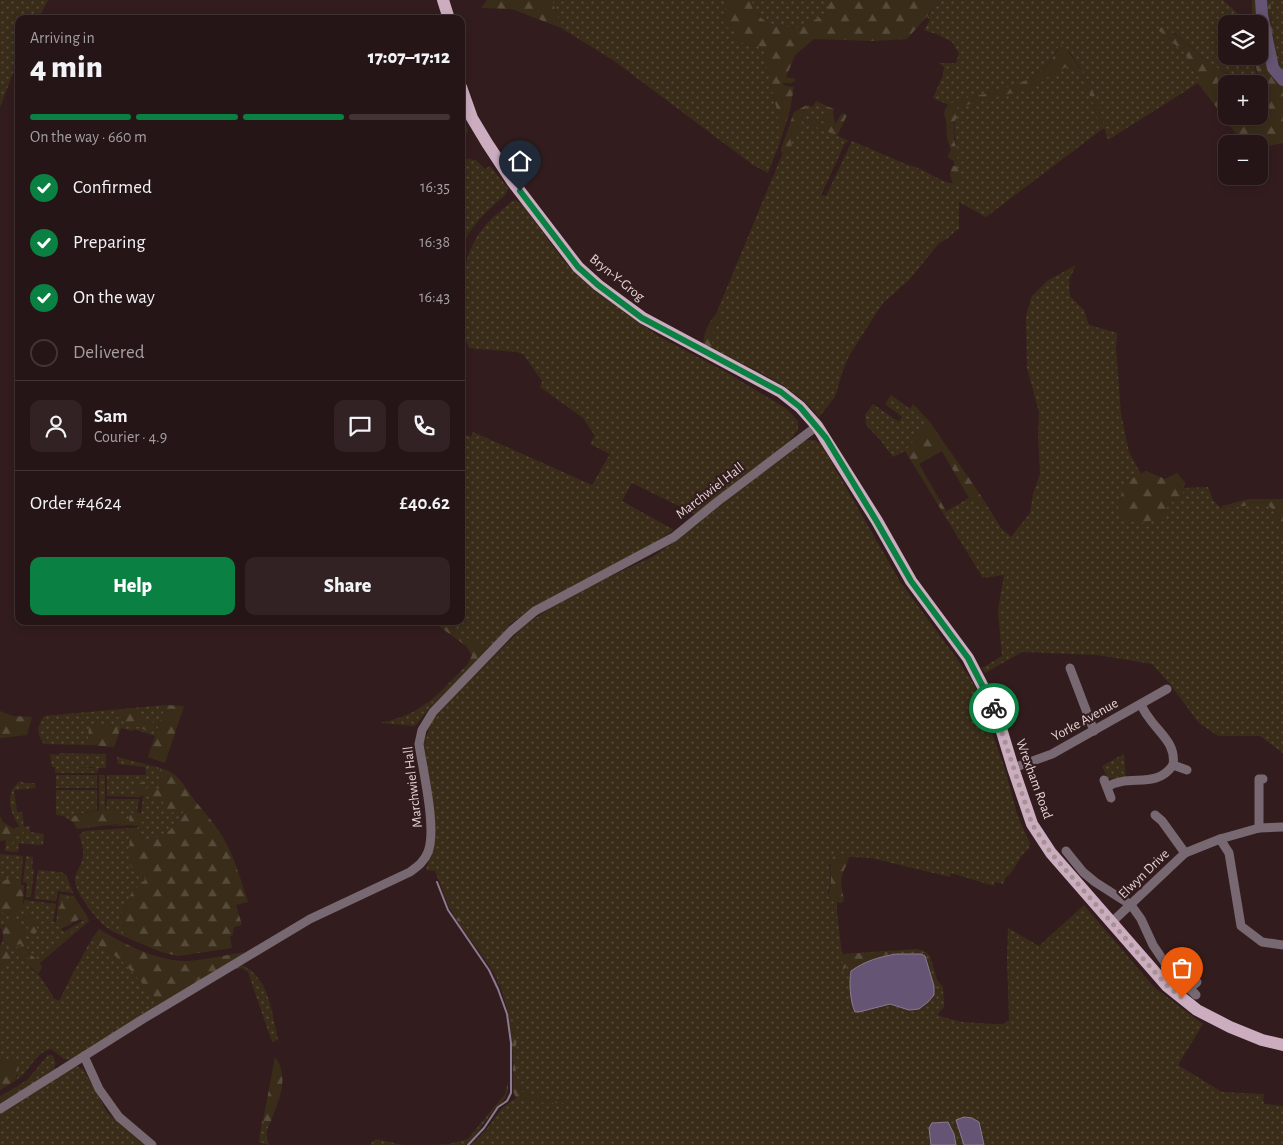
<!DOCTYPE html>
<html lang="en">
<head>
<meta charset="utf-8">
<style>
	:root { --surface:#261516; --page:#322223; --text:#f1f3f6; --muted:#a49fa1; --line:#423435; --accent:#0b8043 }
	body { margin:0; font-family:"Alegreya Sans",sans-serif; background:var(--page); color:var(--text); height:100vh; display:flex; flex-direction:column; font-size:19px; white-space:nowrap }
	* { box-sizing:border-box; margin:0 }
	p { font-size:16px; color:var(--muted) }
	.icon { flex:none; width:28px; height:28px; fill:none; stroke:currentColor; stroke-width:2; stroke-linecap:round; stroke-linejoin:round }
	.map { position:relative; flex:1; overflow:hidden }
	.sheet { position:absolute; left:15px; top:15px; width:450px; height:610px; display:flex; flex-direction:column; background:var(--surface); border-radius:10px; box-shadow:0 2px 8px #0003,0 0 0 1px var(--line) }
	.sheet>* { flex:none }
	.controls { position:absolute; left:1218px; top:15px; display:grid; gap:10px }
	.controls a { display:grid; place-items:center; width:50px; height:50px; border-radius:10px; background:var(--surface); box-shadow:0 2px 8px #0003,0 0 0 1px var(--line); font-size:25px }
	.pin { position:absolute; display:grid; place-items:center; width:42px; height:42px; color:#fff; margin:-51px -21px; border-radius:50% 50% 50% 0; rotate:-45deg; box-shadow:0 0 5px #0007 }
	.pin .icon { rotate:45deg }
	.courier { position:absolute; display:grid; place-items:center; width:50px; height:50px; margin:-25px; border:4px solid #0b8043; border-radius:50%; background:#fff; color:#222; box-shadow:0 1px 6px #0007 }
	.summary em { font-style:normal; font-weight:800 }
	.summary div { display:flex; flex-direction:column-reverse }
	.summary { display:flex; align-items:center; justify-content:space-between; height:85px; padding:0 15px }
	h1 { font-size:32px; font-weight:800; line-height:38px }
	.bar { display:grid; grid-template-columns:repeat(4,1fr); gap:8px 5px; align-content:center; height:60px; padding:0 15px }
	.bar i { height:6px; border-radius:4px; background:var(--line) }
	.bar .on { background:var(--accent) }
	.bar p { grid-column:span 4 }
	.line { display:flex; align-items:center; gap:12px; padding:0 15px; border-top:1px solid var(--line) }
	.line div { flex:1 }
	.round { display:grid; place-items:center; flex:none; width:52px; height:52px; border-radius:10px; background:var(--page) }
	ol { padding:0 15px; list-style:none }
	li { display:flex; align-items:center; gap:15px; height:55px }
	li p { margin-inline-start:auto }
	li .icon { padding:5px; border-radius:50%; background:var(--accent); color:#fff; stroke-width:4 }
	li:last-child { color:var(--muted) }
	li i { width:28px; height:28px; border:2px solid var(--line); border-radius:50% }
	.button { display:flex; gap:10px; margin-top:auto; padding:10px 15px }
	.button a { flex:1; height:58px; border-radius:10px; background:var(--accent); color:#fff; font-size:20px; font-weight:800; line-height:58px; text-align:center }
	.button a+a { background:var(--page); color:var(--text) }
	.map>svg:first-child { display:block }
	.grass { fill:url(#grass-dots); fill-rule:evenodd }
	.forest { fill:url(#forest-firs); fill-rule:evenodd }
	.water { fill:#655473; stroke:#8b7a90 }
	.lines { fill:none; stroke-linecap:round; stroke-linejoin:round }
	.stream { stroke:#8b7a90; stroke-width:2 }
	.river { stroke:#655473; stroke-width:12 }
	.street { stroke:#776871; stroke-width:9 }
	.primary { stroke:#ccadc0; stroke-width:12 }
	.done { stroke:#a59394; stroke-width:5; stroke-dasharray:0 9 }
	.route { stroke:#0b8043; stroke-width:6 }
	.labels { text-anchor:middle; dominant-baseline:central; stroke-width:4.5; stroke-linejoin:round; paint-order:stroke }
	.street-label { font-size:14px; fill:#e3d3d3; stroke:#331c1e }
</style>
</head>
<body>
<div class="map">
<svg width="1283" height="1145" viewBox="0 0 1283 1145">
	<defs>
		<pattern id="grass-dots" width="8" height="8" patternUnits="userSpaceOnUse" patternTransform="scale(1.25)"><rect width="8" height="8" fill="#392d1a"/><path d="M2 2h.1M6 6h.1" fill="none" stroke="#564b3a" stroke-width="1.8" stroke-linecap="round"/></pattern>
		<pattern id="forest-firs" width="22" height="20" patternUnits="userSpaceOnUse" patternTransform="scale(1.25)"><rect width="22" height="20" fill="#392d1a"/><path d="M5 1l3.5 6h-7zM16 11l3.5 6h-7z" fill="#564b3a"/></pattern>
	</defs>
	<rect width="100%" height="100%" fill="#331c1e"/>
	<!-- grass -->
	<g class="grass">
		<path d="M 0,0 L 48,0 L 38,19 L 19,19 L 19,58 L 0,107 Z"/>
		<path d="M 552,0 L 727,0 L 722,20 L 734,29 L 745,44 L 764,46 L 764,54 L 777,111 L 781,139 L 768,173 L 753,165 L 613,60 L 561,28 Z"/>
		<path d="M 752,0 L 828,0 L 828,14 L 796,28 L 772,26 L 753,12 Z"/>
		<path d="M 941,0 L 1223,0 L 1245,20 L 1252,16 L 1256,24 L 1226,24 L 1226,56 L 1253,56 L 1257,79 L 1249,80 L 1230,74 L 1215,67 L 1174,33 L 1159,31 L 1185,53 L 1189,64 L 1199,78 L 1198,83 L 1108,140 L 1092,88 L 1070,52 L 1059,45 C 1044,81 1012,87 978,95 C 968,98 957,100 949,105 L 933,98 L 943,75 L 944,67 L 939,63 L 956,63 L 959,53 L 952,42 L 939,35 L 924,30 L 930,20 L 927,17 Z"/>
		<path d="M 1270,0 L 1283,0 L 1283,69 L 1275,54 Z"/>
		<path d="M 1066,67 C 1085,66 1097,116 1101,130 L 986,217 L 959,202 L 959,229 C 951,233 948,241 940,242 L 909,280 L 884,302 L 875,315 L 849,356 L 842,373 L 835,397 L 819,417 C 793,384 748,367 712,349 C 710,338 713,329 720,321 L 718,315 L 716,314 L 782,155 L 787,155 L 791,140 L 796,137 L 801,120 L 807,105 L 813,107 L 816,101 L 829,107 L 826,110 L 828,115 L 825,122 L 822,124 L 810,120 L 803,121 L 849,141 L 845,143 L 821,195 L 826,196 L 852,141 L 908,165 C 925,168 939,183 957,184 L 956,166 L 954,166 L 954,161 L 957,160 C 957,143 952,128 957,111 L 952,110 L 955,108 L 1050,75 Z"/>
		<path d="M 461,158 L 476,160 L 485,169 L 490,166 L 508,188 L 506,194 C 488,210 469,226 461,250 Z"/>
		<path d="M 516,200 L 521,203 L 564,261 L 588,284 L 658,336 L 726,372 L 787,409 L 798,421 L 798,430 L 788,443 L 695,514 L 632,483 L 622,501 L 674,530 L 647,547 L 537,606 L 511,623 L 491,647 L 484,648 L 438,621 L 461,621 L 461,434 L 471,437 L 473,432 L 592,485 L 610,454 L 590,444 L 595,436 L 583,418 L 540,387 L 542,381 L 523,354 L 516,352 L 469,348 C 463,336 463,324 462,310 C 460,280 465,249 485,226 C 492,217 502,210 511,202 Z"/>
		<path d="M 1076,265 L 1069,280 L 1070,296 L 1084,310 L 1089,325 L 1117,333 L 1116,348 L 1121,414 L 1129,452 L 1141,474 L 1125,482 L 1118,507 L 1160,518 L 1169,504 L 1182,496 L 1184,488 L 1208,487 L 1213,500 L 1222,509 L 1251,505 L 1268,505 L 1275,512 L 1283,539 L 1283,753 L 1260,736 L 1218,736 L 1199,723 L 1170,684 L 1152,664 L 1098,655 L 1022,652 L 985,673 L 982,668 L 1002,656 L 998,611 L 1004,575 L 983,578 L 943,513 L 969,498 L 977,506 L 988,507 L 1001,528 L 1011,537 L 1030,513 L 1033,494 L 1040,474 L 1038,435 L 1039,412 L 1027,368 L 1026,316 L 1032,296 L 1047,281 Z"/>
		<path d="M 891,395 L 910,409 L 913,404 L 930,422 L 905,451 L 893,457 L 881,441 L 866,425 L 865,415 L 873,404 L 899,422 L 902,417 L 885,404 Z"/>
		<path d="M 804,440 L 815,440 L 821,444 L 901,583 L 958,660 L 976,688 L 1005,769 L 1017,814 L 1030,844 L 1029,848 L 1021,857 L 1010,874 L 1006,877 L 1003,884 L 995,882 L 994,886 L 951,873 L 950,877 L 871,858 L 849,857 L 841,854 L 829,865 L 831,883 L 828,892 L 830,900 L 837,902 L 837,913 L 842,954 L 916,949 L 924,951 L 930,956 L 937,980 L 943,987 L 944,1007 L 938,1014 L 939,1016 L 962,1022 L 995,1024 L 1003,1024 L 1009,1020 L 1007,958 L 1008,928 L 1039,946 L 1084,905 L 1154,987 L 1203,1024 L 1178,1065 L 1222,1092 L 1264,1094 L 1263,1101 L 1265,1104 L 1283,1106 L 1283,1145 L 984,1145 L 979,1123 L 956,1121 L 964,1145 L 956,1145 L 954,1134 L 948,1122 L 932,1123 L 929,1128 L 931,1145 L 471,1145 L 486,1130 L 502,1108 L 516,1098 L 547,1103 L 569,1103 L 542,1098 L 519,1091 L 514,1057 L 517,1040 L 511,1013 L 492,966 L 453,909 L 445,888 L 439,881 L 435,871 L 426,870 L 435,838 L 424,744 L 431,722 L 455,695 L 525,625 L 567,597 L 654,556 L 678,539 ZM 896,954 L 921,954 L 924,956 L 928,970 L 909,1010 L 890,1004 L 870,1010 L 851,988 L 850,978 C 869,960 870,958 896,954 Z"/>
		<path d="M 438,694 L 433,704 L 415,726 L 381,723 C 405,717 419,711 438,694 Z"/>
		<path d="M 166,705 L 155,736 L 134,729 L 132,731 L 121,728 L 119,733 L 117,726 L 88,738 L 91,745 L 44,744 C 36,733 37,727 44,716 Z"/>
		<path d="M 59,753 L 106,754 L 106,768 L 98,768 L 98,773 L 93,767 L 76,767 L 93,768 L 97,773 L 55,773 L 55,767 L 52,767 L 50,754 L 59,755 Z"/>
		<path d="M 1124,754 L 1126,777 L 1108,779 L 1102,766 Z"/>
		<path d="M 117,757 L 160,768 L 162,793 L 148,785 L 185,810 L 170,830 L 147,843 L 136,830 L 143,819 L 141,814 L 145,782 L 134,794 L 139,797 L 107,796 L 107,775 L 146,775 L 145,767 L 118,764 Z"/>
		<rect x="56" y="775" width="41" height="13"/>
		<rect x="99" y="775" width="6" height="35"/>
		<path d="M 20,781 L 24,783 L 35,783 L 36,788 L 14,790 L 17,812 L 22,812 L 24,827 L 30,826 L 30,832 L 44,834 L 43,844 L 39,845 L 19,843 L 18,852 L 5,851 L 6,840 L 23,832 C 11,815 2,796 20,781 Z"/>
		<path d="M 56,790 L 97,790 L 97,810 L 78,814 L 68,819 L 64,816 L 56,815 Z"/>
		<path d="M 107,799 L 139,799 L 137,812 L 135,811 L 133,825 L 134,825 L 109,826 L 125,823 L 109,809 L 106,810 Z"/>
		<path d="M 129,828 L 127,832 L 130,832 L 129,842 L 145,881 L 132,892 L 120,917 L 124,928 L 123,936 C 118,934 113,932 109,929 C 98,922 74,892 75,879 C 75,875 77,871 79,868 C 85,856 84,847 79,835 L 85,831 Z"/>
		<path d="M 0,854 L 23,856 L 21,880 L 9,878 L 0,883 Z"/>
		<path d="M 26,856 L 33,857 L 32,869 L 34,869 L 31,897 L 26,897 L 27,883 L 23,882 Z"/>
		<path d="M 38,870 L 61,872 L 66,875 L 73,893 L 58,891 L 56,901 L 34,899 Z"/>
		<path d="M 60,894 L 74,896 L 68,898 L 59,913 L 60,925 L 63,928 L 61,929 L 64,932 L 84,920 L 85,922 L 38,961 L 29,952 L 22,939 L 4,925 L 0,928 L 0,912 L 8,914 L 24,903 L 24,900 L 56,904 L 53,922 L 56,922 Z"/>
		<path d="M 91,940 L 121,960 L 148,989 L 159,1006 L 70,1060 L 64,1059 L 51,1049 C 34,1053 30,1072 15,1081 L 18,1076 L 3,1059 L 0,1061 L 0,968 L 5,967 L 7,951 L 0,946 L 3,941 L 10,946 L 21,943 L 28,958 L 31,969 L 38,974 L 53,996 L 53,998 L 59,1001 L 72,975 Z"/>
		<path d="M 242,965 C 269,978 272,1013 278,1040 L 272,1042 L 248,972 L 242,968 L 234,969 Z"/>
		<path d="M 48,1055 L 52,1055 C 56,1059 56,1064 54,1070 L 21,1091 L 18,1086 L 28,1079 Z"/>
		<path d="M 76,1066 L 83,1069 L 107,1112 L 144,1145 L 0,1145 L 0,1112 L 72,1067 Z"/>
		<path d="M 508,1081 L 508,1091 L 504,1100 L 493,1111 L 472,1140 L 465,1145 L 431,1145 L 449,1144 L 468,1139 L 505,1094 Z"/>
		<path d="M 262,1121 L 271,1121 C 266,1130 265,1135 269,1145 L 259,1142 Z"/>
		<path d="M 376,1139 L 403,1145 L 369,1145 Z"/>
	</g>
	<!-- forest -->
	<g class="forest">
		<path d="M 487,0 L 552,0 L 561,28 L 512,9 L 481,8 Z"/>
		<path d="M 727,0 L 752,0 L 753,12 L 772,26 L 796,28 L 828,14 L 828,0 L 941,0 L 907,39 L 874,41 L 814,39 L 795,55 L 786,77 L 795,79 L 795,81 L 791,83 L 782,83 L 786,86 L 794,87 L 790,110 L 781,139 L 777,111 L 764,54 L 764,47 L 745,44 L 737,41 L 734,29 L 725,27 L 722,20 Z"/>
		<path d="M 1252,0 L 1270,0 L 1275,54 L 1283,69 L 1283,143 L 1269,146 L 1259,147 L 1259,144 L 1244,144 L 1198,83 L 1199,78 L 1189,64 L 1185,53 L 1159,31 L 1161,27 C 1193,41 1217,83 1257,79 L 1257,71 L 1253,56 L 1259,56 L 1259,24 L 1256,24 L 1252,16 ZM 1226,84 L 1259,84 L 1259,116 L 1226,116 Z"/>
		<path d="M 1060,44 L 1069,52 L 1092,88 L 1105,128 L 1101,130 C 1097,116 1085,66 1066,67 L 1027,89 L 955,108 L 953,110 L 957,111 L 957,117 L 954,122 C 955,128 954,133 954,139 C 955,147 960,151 957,160 L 954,161 L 947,157 L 951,150 L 947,138 L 946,120 L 944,114 C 945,110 946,106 950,104 C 957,99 967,98 975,96 C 1010,87 1046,81 1060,44 Z"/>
		<path d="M 807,105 L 801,119 L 802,120 L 810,120 L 822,124 L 825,122 L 828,115 L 826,110 L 829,107 L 834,109 L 833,112 L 835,124 L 842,113 L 847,115 L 837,136 L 802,120 C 801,130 800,135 791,140 L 792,151 L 787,155 L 782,155 L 781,149 L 794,112 Z"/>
		<path d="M 461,107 L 468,131 L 461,142 Z"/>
		<path d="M 952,166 L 956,166 L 959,172 L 959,183 L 953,184 L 950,175 Z"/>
		<path d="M 716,314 L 720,315 L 720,321 C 713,328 710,337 713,347 L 711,350 L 703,345 C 704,332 708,323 716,314 Z"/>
		<path d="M 930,422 C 949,451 970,478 988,507 L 977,506 L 969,498 L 942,451 L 919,464 L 946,511 L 943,513 L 905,451 Z"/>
		<path d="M 1146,471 L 1165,479 L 1177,473 L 1185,483 L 1182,496 L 1169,504 L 1160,518 L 1142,523 L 1125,521 L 1118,507 L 1125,482 Z"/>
		<path d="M 1249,499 L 1283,499 L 1283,539 L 1275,512 L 1268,505 L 1251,505 L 1222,509 L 1222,506 Z"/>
		<path d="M 432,621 L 438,621 L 484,648 L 491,647 L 430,708 L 438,694 L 468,664 L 472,655 L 466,646 Z"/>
		<path d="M 166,705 L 184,706 L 165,763 L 148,757 Z"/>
		<path d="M 130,709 C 140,712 143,719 153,722 L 155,728 L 147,731 C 144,730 142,728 139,727 C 135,726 135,728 130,726 C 124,722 125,717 116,717 L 115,714 L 118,711 Z"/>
		<path d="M 0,711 L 13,716 L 32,717 L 27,735 L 0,738 Z"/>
		<path d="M 99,724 L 117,726 L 119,733 L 114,747 L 91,745 L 88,738 L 89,726 Z"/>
		<path d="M 160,768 C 178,772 185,787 195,801 C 206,814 217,826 225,841 C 235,859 241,881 248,902 L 236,905 L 242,925 L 234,927 L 233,934 L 230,937 L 232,948 L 178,956 L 161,952 L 123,936 L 124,927 L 120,918 L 132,892 L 145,880 L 141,871 L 131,867 L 129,855 L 130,832 L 127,832 L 129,828 L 137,828 L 136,830 L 147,843 L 170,830 L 185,811 L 165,813 L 163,802 L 146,796 L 148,785 L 162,792 Z"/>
		<path d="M 145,782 L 144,795 L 139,797 L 134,794 L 134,789 L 137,784 Z"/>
		<path d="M 109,809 L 121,813 L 126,818 L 125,823 L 77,829 L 74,823 L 68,819 C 82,811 94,812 109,809 Z"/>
		<circle cx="136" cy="819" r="7"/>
		<path d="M 0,816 L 3,822 L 14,829 L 16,827 L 20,827 L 23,832 L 20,837 L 14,835 L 13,843 L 7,843 L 6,840 L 0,841 Z"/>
		<path d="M 841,854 L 849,857 C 848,863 845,867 843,872 C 839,881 843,892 844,901 L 841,903 L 830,900 C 828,893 830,890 831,884 C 832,871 827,868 834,856 Z"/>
		<path d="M 9,878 L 21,880 L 21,885 L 24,885 C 22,904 27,920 0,912 L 0,883 Z"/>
		<path d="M 439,881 L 445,888 L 453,909 L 492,966 L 511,1013 L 517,1040 L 514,1057 L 519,1091 L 542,1098 L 573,1103 L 547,1103 L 516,1098 L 513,1091 C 513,1048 513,1004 490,967 C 478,948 461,930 451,910 C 446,901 443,891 439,881 Z"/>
		<path d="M 74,896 C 78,904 87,913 89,921 L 40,963 L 42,968 L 38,974 L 26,962 L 28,958 L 19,957 L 16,952 L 17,947 L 22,945 L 21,944 L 10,946 L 3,941 L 3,934 L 1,928 L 13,921 L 20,924 L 25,930 C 21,944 27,951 38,961 L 85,922 L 80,919 L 63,928 L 60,925 C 57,911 58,900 74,896 Z"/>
		<path d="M 28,908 L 38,930 L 35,934 L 31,933 C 26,924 24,918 28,908 Z"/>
		<path d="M 99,929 C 121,943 160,962 187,961 C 206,960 226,955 245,952 L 240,957 L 159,1006 L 148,989 L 121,960 L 91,940 Z"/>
		<path d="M 0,946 L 7,951 L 11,958 L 5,967 L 0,968 Z"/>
		<path d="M 897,951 C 881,958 865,960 851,971 L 847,966 L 843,970 L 842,954 Z"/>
		<path d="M 275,1057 C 290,1077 279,1100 271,1121 L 263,1121 Z"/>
		<path d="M 3,1059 L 14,1059 L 19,1068 L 15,1081 L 0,1090 L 0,1061 Z"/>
		<path d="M 18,1086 L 21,1091 L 0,1103 L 0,1096 Z"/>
	</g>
	<!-- water -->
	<g class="water">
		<path d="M 896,954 L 921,954 L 925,956 L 934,986 L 934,995 L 928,1002 L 919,1009 L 909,1010 L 890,1004 L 859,1012 L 855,1012 C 850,1001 849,982 851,971 C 865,961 879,957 896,954 Z"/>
		<path d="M 964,1117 L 972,1118 L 979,1122 L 984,1145 L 964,1145 L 956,1120 Z"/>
		<path d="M 948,1122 L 954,1134 L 956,1145 L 931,1145 L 929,1128 L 932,1123 Z"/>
	</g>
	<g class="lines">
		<!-- stream -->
		<path class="stream" d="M 437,882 L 448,910 L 489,970 L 498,989 L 507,1014 L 511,1043 L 511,1093 L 507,1101 L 498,1107 L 484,1128 L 468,1145"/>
		<!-- river -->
		<path class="river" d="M 1261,0 L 1262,15 L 1273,68 L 1283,80"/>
		<!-- street -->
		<g class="street">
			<path d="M 1070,668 L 1094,731"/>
			<path d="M 1141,705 C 1144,711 1148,717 1152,722 C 1163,736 1176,746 1173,765 L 1187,770"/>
			<path d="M 1013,768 L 1052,754 L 1167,689"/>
			<path d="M 1104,780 L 1111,798"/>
			<path d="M 1107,787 C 1129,773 1156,790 1173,765"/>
			<path d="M 1155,815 L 1162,821 L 1185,853"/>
			<path d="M 1259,828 L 1259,779 L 1263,779"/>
			<path d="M 1220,839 L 1229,853 L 1241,926 L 1262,942 L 1283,945"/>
			<path d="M 1066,851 L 1083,872 L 1095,882 L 1131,905 L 1141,919 L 1153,945 L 1165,963 L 1196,995"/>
			<path d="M 1112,922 L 1185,853 L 1220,839 L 1259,828 L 1283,827"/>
			<path d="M 1189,989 L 1197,982"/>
			<path d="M 84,1056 L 99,1089 L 119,1117 L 152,1145"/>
			<path d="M 0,1109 L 143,1019 L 310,919 L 410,872 C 418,866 424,862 428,852 C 437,829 423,771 419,744 L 422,730 L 433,712 L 511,631 L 535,611 L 674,537 L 717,502 L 817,426"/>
		</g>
		<!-- primary -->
		<g class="primary">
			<path d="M 443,0 L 449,19"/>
			<path d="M 461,87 L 472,118 L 487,143 L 512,181 L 578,267 L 598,285 L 643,318 L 781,392 L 800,407 L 817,426 L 877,521 L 911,581 L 968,658 L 996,712 L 1013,768 L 1032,824 L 1051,853 L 1167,986 L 1197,1010 L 1230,1027 L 1262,1040 L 1283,1045"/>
		</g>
	</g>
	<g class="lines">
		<!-- done -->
		<path class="done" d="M 994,708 L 1032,824 L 1051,853 L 1167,986 L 1182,998"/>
		<!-- route -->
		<path class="route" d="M 520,191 L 578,267 L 598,285 L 642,318 L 781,392 L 800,407 L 826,438 L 877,522 L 911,581 L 968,658 L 994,708"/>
	</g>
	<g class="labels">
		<!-- street labels -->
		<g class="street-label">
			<text transform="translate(617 278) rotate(39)">Bryn-Y-Grog</text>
			<text transform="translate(710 491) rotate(-38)">Marchwiel Hall</text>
			<text transform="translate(1085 720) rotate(-29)">Yorke Avenue</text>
			<text transform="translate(1034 779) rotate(70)">Wrexham Road</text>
			<text transform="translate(413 787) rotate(-97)">Marchwiel Hall</text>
			<text transform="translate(1144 874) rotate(-44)">Elwyn Drive</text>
		</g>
	</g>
</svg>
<div class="controls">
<a><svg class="icon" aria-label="layers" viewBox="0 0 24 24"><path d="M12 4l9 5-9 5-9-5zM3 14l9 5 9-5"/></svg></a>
<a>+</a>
<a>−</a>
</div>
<div class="pin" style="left:1182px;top:998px;background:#ea580c"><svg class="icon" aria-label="bag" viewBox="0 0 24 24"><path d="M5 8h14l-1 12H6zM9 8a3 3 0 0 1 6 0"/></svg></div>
<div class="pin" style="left:520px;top:191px;background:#1f2937"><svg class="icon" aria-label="home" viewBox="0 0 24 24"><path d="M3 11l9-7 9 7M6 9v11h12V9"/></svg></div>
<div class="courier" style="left:994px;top:708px"><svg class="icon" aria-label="bike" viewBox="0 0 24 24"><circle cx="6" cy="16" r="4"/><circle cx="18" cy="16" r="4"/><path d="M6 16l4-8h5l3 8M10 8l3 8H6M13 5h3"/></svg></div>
<section class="sheet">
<div class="summary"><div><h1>4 min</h1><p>Arriving in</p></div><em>17:07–17:12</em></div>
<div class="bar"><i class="on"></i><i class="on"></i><i class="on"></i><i></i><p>On the way · 660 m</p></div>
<ol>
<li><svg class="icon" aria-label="check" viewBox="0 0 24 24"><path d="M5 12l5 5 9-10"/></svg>Confirmed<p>16:35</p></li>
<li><svg class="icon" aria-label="check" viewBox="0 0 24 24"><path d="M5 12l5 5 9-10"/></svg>Preparing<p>16:38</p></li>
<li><svg class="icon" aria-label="check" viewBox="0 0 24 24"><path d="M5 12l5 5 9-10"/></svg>On the way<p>16:43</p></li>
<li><i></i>Delivered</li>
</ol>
<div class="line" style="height:90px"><a class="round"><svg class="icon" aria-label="person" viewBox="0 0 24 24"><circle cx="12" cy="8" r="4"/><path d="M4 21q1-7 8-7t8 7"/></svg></a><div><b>Sam</b><p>Courier · 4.9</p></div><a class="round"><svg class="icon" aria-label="chat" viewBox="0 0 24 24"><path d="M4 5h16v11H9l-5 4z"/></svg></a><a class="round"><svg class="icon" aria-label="phone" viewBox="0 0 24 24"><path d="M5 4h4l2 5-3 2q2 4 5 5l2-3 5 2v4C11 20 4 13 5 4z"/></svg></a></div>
<div class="line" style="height:65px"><div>Order #4624</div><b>£40.62</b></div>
<div class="button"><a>Help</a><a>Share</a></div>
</section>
</div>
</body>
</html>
